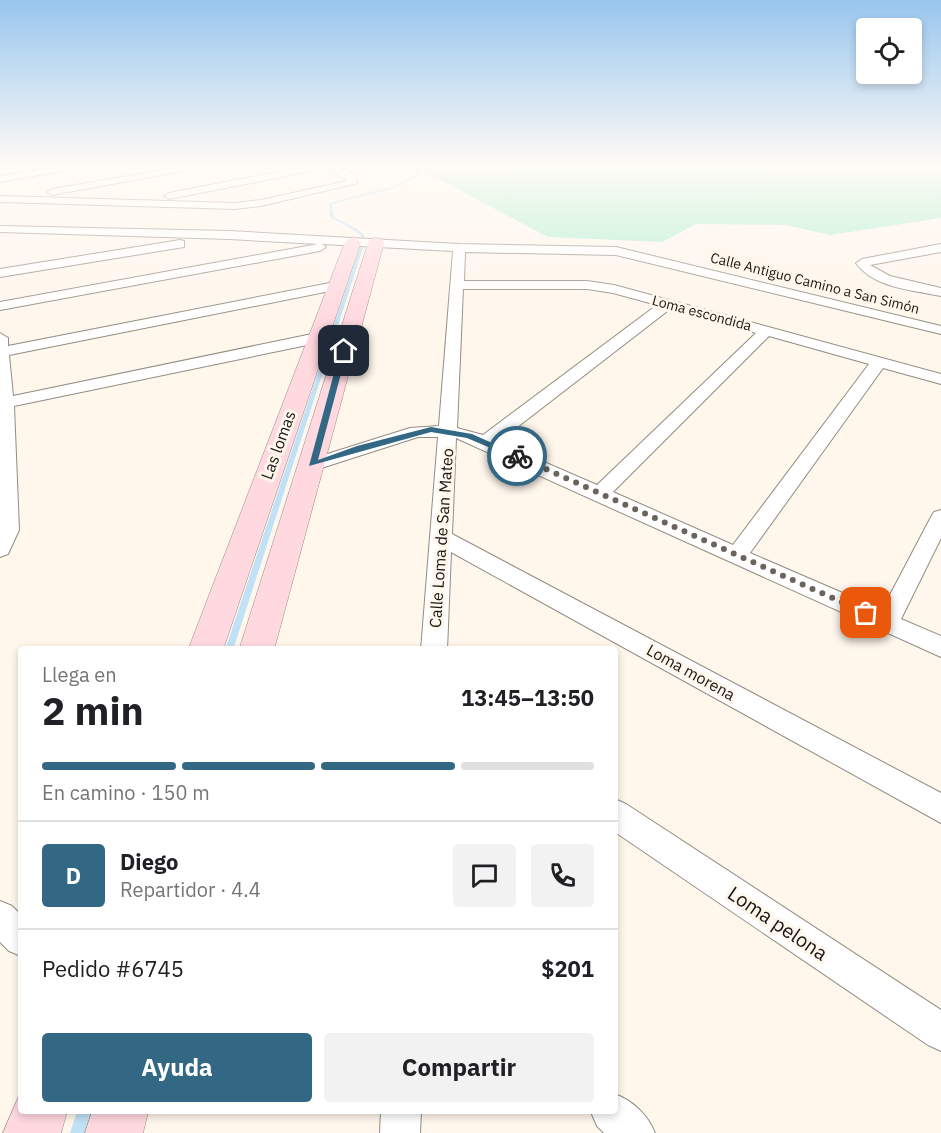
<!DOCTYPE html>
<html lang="es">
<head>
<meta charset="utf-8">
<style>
	:root { --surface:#fff; --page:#f2f2f2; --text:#202124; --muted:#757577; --line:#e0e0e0; --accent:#336884 }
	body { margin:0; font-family:"IBM Plex Sans",sans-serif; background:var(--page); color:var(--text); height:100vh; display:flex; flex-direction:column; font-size:22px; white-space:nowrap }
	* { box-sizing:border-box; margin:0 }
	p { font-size:20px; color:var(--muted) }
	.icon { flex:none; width:33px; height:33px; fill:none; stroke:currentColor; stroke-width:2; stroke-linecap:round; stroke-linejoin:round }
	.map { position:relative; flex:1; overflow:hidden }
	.sheet { position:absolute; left:18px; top:646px; width:600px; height:468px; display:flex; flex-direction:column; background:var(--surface); border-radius:6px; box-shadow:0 3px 9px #0003 }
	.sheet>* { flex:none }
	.controls { position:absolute; left:856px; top:18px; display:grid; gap:12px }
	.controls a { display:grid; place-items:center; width:66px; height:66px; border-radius:6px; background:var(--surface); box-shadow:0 3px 9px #0003; font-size:30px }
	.pin { position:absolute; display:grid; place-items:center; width:51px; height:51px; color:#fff; margin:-26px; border-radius:12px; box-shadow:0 3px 9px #0006 }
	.courier { position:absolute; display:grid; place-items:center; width:60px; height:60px; margin:-30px; border:4px solid #336884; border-radius:50%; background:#fff; color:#222; box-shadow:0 2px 8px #0007 }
	.overview em { font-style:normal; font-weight:800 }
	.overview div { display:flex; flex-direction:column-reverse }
	.overview { display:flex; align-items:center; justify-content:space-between; height:102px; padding:0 24px }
	h1 { font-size:39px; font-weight:800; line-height:45px }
	.bar { display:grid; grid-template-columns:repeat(4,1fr); gap:9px 6px; align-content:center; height:72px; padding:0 24px }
	.bar i { height:8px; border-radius:4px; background:var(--line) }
	.bar .current { background:var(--accent) }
	.bar p { grid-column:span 4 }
	.line { display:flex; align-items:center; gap:15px; padding:0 24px; border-top:2px solid var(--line) }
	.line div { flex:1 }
	.round { display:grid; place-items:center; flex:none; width:63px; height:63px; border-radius:6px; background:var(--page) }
	.action { display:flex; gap:12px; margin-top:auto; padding:12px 24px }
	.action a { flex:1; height:69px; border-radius:6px; background:var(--accent); color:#fff; font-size:24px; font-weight:800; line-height:69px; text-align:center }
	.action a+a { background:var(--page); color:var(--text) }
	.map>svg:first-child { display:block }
	.green { fill:#adefcd }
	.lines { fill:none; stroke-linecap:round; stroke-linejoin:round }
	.stream { fill:#c1e1f7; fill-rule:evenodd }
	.street-casing { stroke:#938c83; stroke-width:2 }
	.secondary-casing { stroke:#938c83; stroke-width:1 }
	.street { fill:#fff; fill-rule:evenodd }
	.secondary { fill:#ffd8e0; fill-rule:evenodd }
	.route { fill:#336884 }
	.done { stroke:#6a645f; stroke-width:6; stroke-dasharray:0 10.8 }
	.labels { text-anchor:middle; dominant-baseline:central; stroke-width:6; stroke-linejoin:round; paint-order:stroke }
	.far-street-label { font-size:14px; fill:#191613; stroke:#fff6ec }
	.street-label { font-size:16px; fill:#191613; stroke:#fff6ec }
	.near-street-label { font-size:20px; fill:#191613; stroke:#fff6ec }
</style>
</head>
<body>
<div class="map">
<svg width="941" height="1133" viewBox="0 0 941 1133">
	<rect width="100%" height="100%" fill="#fff6ec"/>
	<!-- green -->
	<path class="green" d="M 410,164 L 941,164 L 941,218 L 830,235 L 786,225 L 696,224 L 662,242 L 548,237 Z"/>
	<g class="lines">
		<!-- stream -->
		<g class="stream">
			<path d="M 412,164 L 415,164 L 420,174 C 394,194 361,194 332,205 L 334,217 L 357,229 L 364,235 L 364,237 L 362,237 L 354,230 L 330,217 L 329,203 L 397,185 L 416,174 Z"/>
			<path d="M 360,247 L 363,248 L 233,650 L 225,650 Z"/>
			<path d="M 77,1112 L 91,1112 L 84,1133 L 70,1133 Z"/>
		</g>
		<defs>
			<g id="street">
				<path d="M 74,164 L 99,164 L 0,182 L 0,176 Z"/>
				<path d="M 198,164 L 222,164 L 52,195 L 47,192 L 52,189 Z"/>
				<path d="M 318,164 C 332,164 353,167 358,183 L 261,206 L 235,209 L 0,202 L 0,196 L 235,203 L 261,200 L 347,181 L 328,168 L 169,199 L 164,196 L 169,193 Z"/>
				<path d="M 0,226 L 229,231 L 459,244 L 616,247 L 941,326 L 941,334 L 616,255 L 465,252 L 464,281 L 587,281 L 614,285 L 941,374 L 941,384 L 883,368 L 750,553 L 882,610 L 931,517 L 934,512 L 941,510 L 941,538 L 901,619 L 941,636 L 941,657 L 456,438 L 452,534 L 941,793 L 941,823 L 451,552 L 447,650 L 421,650 L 438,437 L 418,437 L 312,471 L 305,469 L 302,465 L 305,461 L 410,428 L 439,426 L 453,251 L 322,244 L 326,247 L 320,251 L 0,310 L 0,302 L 318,244 L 229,239 L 0,232 ZM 463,289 L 587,289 L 613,293 L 657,305 L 483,435 L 457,428 ZM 670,309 L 756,333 L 597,485 L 498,442 ZM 769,336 L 869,364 L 733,545 L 613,492 Z"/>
				<path d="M 180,240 L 184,241 L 184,247 L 0,277 L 0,269 Z"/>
				<path d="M 941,244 L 941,252 L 870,265 L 890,276 L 941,288 L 941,296 C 913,290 873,288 856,263 L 862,259 Z"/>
				<path d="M 335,282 L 342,286 L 340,289 L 9,355 L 13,396 L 317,333 L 325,338 L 317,343 L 14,406 L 19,530 L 8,554 L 0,557 L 0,333 L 8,338 L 8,346 Z"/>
				<path d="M 615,799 L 626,804 L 941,1010 L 941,1051 L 928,1045 L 615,832 Z"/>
				<path d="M 0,901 L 12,906 L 21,915 L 21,956 L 9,951 L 0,942 Z"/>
				<path d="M 615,1094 C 633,1101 648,1115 655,1133 L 604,1133 L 597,1126 L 591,1112 L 615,1112 Z"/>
				<path d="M 381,1112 L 421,1112 L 420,1133 L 380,1133 Z"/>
			</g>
			<g id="secondary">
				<path d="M 353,237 L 361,242 L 223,650 L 188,650 L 345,242 Z"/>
				<path d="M 376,238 L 382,239 L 384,243 L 274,650 L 239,650 L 368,243 L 370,239 Z"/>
				<path d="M 21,1091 L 21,1112 L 67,1112 L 61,1133 L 3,1133 Z"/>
				<path d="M 92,1112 L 148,1112 L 143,1133 L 85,1133 Z"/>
			</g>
		</defs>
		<!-- street casing -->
		<use href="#street" class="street-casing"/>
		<!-- secondary casing -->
		<use href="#secondary" class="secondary-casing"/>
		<!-- street -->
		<use href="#street" class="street"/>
		<!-- secondary -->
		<use href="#secondary" class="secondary"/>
	</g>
	<!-- sky -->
	<linearGradient id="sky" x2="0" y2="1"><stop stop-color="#98c6ee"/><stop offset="0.51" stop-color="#fffbf6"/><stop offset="1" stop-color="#fffbf6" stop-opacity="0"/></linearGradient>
	<rect width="941" height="323" fill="url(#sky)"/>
	<!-- route -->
	<path class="route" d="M 344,349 L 347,351 L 318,460 L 357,446 L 431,427 L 472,434 L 521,456 L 514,458 L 467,438 L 431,432 L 309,466 L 340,351 Z"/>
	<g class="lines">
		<!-- done -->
		<path class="done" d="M 517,456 L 866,613"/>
	</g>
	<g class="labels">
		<!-- far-street labels -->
		<g class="far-street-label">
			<text transform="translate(815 283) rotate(14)">Calle Antiguo Camino a San Simón</text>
			<text transform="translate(702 313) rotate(15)">Loma escondida</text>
		</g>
		<!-- street labels -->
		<g class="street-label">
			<text transform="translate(278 445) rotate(-70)">Las lomas</text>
			<text transform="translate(441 538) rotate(-86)">Calle Loma de San Mateo</text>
			<text transform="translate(691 672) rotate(29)">Loma morena</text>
		</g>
		<!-- near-street labels -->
		<g class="near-street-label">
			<text transform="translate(778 923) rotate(34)">Loma pelona</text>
		</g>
	</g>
</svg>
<div class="controls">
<a><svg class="icon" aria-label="locate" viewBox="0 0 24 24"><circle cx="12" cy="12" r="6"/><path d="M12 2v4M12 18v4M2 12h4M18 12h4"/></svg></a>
</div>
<div class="pin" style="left:866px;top:613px;background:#ea580c"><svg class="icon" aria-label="bag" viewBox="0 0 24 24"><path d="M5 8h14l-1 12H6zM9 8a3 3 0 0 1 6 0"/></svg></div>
<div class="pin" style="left:344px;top:351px;background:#1f2937"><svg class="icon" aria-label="home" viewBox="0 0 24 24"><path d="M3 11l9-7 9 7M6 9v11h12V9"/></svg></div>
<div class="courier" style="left:517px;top:456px"><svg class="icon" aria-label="bike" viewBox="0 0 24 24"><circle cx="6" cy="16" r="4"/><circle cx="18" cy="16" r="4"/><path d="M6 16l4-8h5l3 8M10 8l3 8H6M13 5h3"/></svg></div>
<section class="sheet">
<div class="overview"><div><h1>2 min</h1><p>Llega en</p></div><em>13:45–13:50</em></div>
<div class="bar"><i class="current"></i><i class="current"></i><i class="current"></i><i></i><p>En camino · 150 m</p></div>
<div class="line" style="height:108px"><b class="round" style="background:var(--accent);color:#fff">D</b><div><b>Diego</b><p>Repartidor · 4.4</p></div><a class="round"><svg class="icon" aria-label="chat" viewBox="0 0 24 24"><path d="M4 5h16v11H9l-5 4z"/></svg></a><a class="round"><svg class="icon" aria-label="phone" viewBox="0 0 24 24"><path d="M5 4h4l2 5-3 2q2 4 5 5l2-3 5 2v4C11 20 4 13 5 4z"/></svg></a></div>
<div class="line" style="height:78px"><div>Pedido #6745</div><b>$201</b></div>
<div class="action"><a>Ayuda</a><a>Compartir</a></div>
</section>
</div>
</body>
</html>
